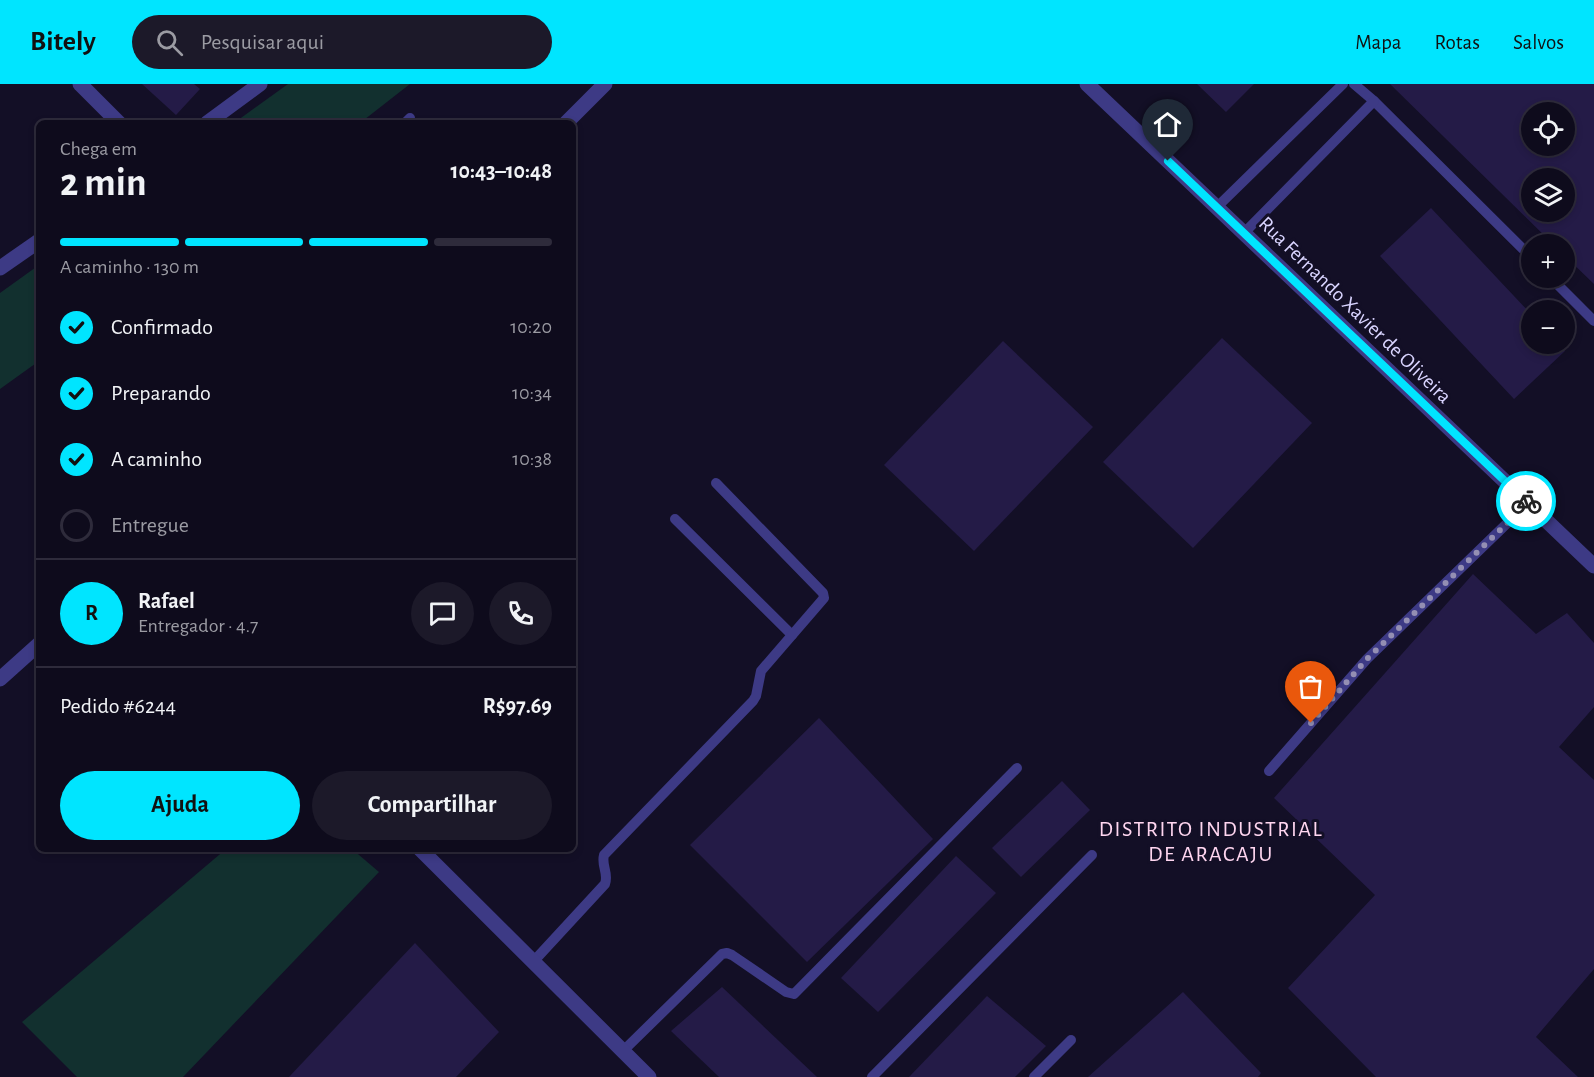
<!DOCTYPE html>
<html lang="pt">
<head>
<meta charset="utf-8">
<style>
	:root { --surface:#0e0b1c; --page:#1c1929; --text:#f1f3f6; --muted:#9b9ba3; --line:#2e2b3b; --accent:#00e5ff }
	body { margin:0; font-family:"Alegreya Sans",sans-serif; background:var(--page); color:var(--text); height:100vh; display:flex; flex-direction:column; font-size:22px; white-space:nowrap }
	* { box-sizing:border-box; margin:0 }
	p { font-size:20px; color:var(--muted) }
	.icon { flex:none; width:33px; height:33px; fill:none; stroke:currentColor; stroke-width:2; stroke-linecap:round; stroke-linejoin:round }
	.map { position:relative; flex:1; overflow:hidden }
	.sheet { position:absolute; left:36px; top:36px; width:540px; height:732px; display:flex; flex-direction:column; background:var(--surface); border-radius:9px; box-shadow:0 3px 9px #0003,0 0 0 2px var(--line) }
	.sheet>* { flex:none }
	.controls { position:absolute; left:1521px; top:18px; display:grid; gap:12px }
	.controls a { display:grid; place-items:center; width:54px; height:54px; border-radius:50%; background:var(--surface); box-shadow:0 3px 9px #0003,0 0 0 2px var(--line); font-size:30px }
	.pin { position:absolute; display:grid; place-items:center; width:51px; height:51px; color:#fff; margin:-62px -26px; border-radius:50% 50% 50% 0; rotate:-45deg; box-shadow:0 0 6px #0007 }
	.pin .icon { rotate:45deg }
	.courier { position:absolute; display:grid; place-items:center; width:60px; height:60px; margin:-30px; border:4px solid #00e5ff; border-radius:50%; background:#fff; color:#222; box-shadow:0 2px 8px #0007 }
	.summary em { font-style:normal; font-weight:700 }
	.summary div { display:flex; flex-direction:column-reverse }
	.summary { display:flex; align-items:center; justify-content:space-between; height:102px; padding:0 24px }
	h1 { font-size:39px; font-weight:700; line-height:45px }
	.bar { display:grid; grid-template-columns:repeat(4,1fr); gap:9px 6px; align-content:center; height:72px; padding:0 24px }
	.bar i { height:8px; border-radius:4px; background:var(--line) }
	.bar .active { background:var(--accent) }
	.bar p { grid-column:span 4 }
	.line { display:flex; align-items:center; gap:15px; padding:0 24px; border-top:2px solid var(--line) }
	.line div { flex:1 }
	.round { display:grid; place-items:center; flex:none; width:63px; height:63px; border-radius:32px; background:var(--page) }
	ol { padding:0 24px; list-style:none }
	li { display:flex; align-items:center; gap:18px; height:66px }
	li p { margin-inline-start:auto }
	li .icon { padding:6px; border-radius:50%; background:var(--accent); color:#111; stroke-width:4 }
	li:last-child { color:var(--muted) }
	li i { width:33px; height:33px; border:3px solid var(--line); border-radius:50% }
	.action { display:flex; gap:12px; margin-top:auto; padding:12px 24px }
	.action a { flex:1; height:69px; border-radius:36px; background:var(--accent); color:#111; font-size:24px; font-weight:700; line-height:69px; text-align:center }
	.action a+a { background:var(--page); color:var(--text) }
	header { display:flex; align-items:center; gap:36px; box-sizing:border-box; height:84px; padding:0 30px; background:var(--accent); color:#111 }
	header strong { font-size:28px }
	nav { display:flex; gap:33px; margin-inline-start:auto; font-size:21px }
	.search { width:420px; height:54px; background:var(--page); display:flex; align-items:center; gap:15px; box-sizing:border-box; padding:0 21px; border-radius:33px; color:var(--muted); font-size:22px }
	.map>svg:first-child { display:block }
	.green { fill:#12302f }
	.building { fill:#241b47; fill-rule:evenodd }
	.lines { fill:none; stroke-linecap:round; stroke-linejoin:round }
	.lane { stroke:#3d3a85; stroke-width:10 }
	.street { stroke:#3d3a85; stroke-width:15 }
	.done { stroke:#948fb3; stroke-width:6; stroke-dasharray:0 10.8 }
	.route { stroke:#00e5ff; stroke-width:8 }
	.labels { text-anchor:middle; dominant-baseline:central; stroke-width:6; stroke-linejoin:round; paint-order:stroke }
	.street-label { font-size:21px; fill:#d9d4ff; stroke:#130f26 }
	.neighbourhood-label { font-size:22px; letter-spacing:1.5px; fill:#ffd6f0; stroke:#130f26 }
</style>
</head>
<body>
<header>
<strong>Bitely</strong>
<div class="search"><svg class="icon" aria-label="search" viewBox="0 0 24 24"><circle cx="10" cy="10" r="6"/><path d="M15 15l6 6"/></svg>Pesquisar aqui</div>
<nav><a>Mapa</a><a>Rotas</a><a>Salvos</a></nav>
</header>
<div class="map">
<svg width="1594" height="993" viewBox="0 0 1594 993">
	<rect width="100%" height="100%" fill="#130f26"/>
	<!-- green -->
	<g class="green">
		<path d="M 288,0 L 410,0 L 360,39 L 234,39 Z"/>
		<path d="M 39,181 L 39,277 L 0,305 L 0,209 Z"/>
		<path d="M 226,765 L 352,765 L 379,788 L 183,993 L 77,993 L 22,938 Z"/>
	</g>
	<!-- building -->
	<g class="building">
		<path d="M 142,0 L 194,0 L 200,5 L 176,31 Z"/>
		<path d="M 1197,0 L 1254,0 L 1226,28 Z"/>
		<path d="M 1390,0 L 1594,0 L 1594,200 L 1564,171 L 1564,160 L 1553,160 ZM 1532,28 L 1564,28 L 1564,62 L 1532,62 ZM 1532,94 L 1564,94 L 1564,128 L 1532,128 Z"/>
		<path d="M 1431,124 L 1532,231 L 1532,260 L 1558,260 L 1565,267 L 1514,315 L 1380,172 Z"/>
		<path d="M 1222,254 L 1312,339 L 1193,464 L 1103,378 Z"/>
		<path d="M 1003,257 L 1093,343 L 974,467 L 884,381 Z"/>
		<path d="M 1473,490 L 1536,550 L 1567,529 L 1594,559 L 1594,623 L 1559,663 L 1594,696 L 1594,885 L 1536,953 L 1578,993 L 1376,993 L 1288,904 L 1375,811 L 1274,714 Z"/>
		<path d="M 819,634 L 933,755 L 807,878 L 690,761 Z"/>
		<path d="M 1062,697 L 1090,726 L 1021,793 L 992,764 Z"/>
		<path d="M 956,772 L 996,809 L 878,928 L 841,894 Z"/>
		<path d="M 415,859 L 499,948 L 456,993 L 289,993 Z"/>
		<path d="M 722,903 L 817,993 L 719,993 L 671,947 Z"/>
		<path d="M 1183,908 L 1261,989 L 1258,993 L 1088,993 Z"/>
		<path d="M 987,912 L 1046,962 L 1015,993 L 909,993 Z"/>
	</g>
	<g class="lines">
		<!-- lane -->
		<g class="lane">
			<path d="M 1354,0 L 1374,17 L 1532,174"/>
			<path d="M 405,39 L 410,34"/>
			<path d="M 1217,123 L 1343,0"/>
			<path d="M 1244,149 L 1374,17"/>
			<path d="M 1551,194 L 1594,237"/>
			<path d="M 675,435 L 792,551"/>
			<path d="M 1269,687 L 1367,575 L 1528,419"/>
			<path d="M 533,878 L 605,800 C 609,789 601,782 604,771 L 753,617 L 756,612 L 761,587 L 824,514 L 823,509 L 716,399"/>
			<path d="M 623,967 L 722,870 L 727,869 L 732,871 L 786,908 L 794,910 L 1017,684"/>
			<path d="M 872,993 L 1092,771"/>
			<path d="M 1034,993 L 1071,956"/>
		</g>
		<!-- street -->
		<g class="street">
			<path d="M 80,0 L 119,39"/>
			<path d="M 1087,0 L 1594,482"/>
			<path d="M 207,39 L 260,0"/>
			<path d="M 566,39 L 605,0"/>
			<path d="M 0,184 L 39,157"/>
			<path d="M 0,595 L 39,560"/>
			<path d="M 420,765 L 649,993"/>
		</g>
	</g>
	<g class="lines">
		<!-- done -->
		<path class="done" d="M 1311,639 L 1367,575 L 1528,419 L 1526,417"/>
		<!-- route -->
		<path class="route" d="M 1168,77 L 1526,417"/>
	</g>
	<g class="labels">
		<!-- street labels -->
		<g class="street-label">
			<text transform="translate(1355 226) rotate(44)">Rua Fernando Xavier de Oliveira</text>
		</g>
		<!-- neighbourhood labels -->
		<g class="neighbourhood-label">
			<text x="1211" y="745">DISTRITO INDUSTRIAL<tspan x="1211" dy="25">DE ARACAJU</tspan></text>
		</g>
	</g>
</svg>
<div class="controls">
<a><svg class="icon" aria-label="locate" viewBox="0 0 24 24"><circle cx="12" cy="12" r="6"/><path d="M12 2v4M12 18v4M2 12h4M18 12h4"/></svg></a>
<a><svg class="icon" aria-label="layers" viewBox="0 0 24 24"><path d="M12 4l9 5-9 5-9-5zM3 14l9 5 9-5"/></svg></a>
<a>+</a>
<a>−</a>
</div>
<div class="pin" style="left:1311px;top:639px;background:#ea580c"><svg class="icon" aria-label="bag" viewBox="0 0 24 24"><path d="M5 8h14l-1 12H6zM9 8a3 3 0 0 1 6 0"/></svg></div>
<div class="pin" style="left:1168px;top:77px;background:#1f2937"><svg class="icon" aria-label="home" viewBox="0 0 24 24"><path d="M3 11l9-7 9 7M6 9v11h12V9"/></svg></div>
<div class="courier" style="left:1526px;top:417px"><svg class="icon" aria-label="bike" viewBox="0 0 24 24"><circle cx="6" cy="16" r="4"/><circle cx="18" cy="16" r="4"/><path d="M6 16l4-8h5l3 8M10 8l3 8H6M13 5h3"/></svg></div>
<section class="sheet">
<div class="summary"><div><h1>2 min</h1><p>Chega em</p></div><em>10:43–10:48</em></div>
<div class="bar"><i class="active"></i><i class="active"></i><i class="active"></i><i></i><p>A caminho · 130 m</p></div>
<ol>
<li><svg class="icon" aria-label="check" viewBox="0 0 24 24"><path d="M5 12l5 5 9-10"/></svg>Confirmado<p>10:20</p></li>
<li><svg class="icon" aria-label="check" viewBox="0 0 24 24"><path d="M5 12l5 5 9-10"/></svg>Preparando<p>10:34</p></li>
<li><svg class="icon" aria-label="check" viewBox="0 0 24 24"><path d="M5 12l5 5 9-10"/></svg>A caminho<p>10:38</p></li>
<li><i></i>Entregue</li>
</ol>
<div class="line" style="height:108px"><b class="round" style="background:var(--accent);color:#111">R</b><div><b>Rafael</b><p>Entregador · 4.7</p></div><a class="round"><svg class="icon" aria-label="chat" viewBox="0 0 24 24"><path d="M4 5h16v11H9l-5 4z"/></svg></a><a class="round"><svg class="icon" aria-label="phone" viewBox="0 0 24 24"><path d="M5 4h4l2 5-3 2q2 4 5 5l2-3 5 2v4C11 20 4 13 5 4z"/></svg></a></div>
<div class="line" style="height:78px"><div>Pedido #6244</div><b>R$97.69</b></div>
<div class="action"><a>Ajuda</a><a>Compartilhar</a></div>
</section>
</div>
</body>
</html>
